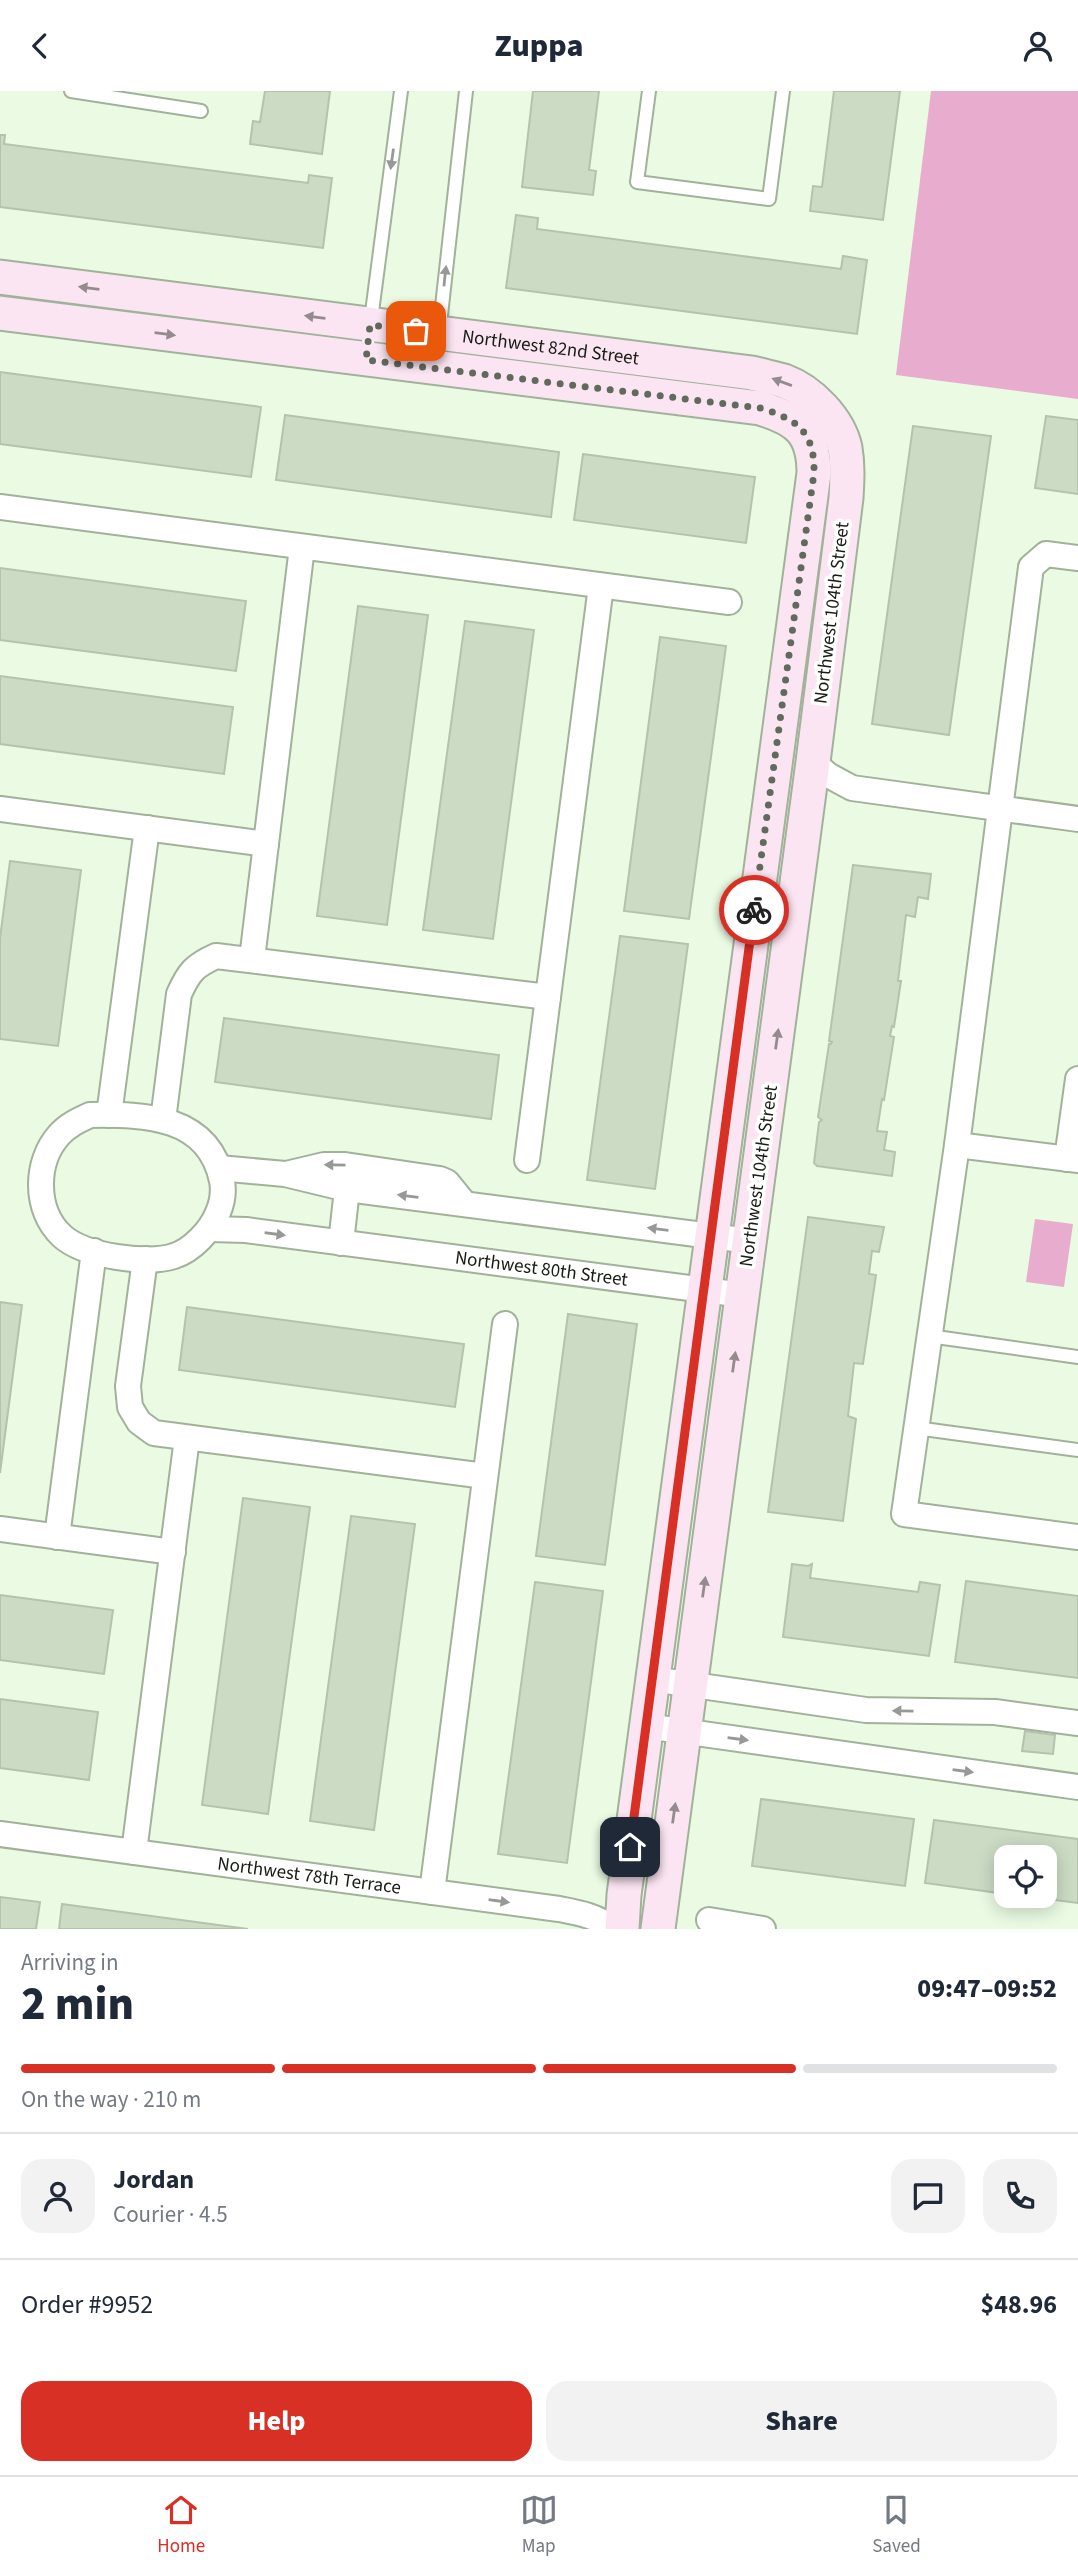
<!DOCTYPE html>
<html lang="en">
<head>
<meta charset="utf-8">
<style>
	:root { --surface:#fff; --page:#f2f2f3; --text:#1f2937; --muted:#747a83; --line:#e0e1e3; --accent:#d93025 }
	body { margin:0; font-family:"Source Sans 3",sans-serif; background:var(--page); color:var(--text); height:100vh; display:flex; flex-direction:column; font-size:26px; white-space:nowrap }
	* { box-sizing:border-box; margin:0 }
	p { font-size:23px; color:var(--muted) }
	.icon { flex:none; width:38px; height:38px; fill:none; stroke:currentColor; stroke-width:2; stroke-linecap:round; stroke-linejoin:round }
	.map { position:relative; height:1838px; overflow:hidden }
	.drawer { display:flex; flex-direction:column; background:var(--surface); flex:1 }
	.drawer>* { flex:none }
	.buttons { position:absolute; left:994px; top:1754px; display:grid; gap:14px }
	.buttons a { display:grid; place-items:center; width:63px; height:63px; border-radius:14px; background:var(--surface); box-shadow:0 4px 18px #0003; font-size:35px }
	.pin { position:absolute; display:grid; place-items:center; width:60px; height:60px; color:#fff; margin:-30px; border-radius:14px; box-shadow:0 4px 10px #0006 }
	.courier { position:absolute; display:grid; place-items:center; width:70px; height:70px; margin:-35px; border:5px solid #d93025; border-radius:50%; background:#fff; color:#222; box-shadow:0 2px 9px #0007 }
	.headline em { font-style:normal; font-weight:800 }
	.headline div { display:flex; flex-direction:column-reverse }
	.headline { display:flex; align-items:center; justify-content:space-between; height:119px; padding:0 21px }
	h1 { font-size:46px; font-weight:800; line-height:52px }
	.bar { display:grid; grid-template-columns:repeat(4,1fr); gap:10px 7px; align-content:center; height:84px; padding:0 21px }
	.bar i { height:9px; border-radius:5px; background:var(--line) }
	.bar .on { background:var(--accent) }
	.bar p { grid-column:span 4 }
	.line { display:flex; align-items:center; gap:18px; padding:0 21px; border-top:2px solid var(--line) }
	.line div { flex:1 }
	.round { display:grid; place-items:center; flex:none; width:74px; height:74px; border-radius:21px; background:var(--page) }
	.primary-button { display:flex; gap:14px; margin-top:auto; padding:14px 21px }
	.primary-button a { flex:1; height:80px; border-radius:21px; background:var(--accent); color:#fff; font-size:28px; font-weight:800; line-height:80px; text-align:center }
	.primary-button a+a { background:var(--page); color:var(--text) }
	header { display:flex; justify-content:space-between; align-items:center; height:91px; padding:0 21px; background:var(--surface); font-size:32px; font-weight:800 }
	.tabs { display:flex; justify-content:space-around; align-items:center; height:98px; border-top:2px solid var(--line); background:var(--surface); font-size:19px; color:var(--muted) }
	.tabs a { display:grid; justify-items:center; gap:4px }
	.tabs .on { color:var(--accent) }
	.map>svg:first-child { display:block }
	.green { fill:#e8adce }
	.building { fill:#cbdbc4; stroke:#b4c3ad; stroke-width:2 }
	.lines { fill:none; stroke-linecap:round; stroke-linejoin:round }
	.lane-casing { stroke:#a2b19b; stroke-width:16 }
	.street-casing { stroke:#a2b19b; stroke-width:28 }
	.secondary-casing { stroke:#a2b19b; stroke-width:37 }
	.lane { stroke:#fff; stroke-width:12 }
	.street { stroke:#fff; stroke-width:24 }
	.secondary { stroke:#fce5f2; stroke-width:33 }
	.oneway { fill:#979996 }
	.oneway2 { fill:#958b8f }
	.done { stroke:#626a5d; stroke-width:7; stroke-dasharray:0 12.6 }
	.route { stroke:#d93025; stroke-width:9 }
	.labels { text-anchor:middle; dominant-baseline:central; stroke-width:7; stroke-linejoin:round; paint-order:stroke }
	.street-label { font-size:19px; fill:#181d15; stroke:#fff }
</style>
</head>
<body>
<header><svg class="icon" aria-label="back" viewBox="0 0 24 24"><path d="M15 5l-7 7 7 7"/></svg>Zuppa<svg class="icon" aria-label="person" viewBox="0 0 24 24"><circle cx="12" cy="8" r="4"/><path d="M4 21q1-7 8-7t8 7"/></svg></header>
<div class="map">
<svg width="1078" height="1838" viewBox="0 0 1078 1838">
	<rect width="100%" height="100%" fill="#eafae3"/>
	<!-- green -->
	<g class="green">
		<path d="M 931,0 L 1078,0 L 1078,308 L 896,284 Z"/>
		<path d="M 1035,1128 L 1073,1133 L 1064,1196 L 1026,1191 Z"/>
	</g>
	<!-- building -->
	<g class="building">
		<path d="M 265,0 L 330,0 L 322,63 L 250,53 L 253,30 L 260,31 Z"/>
		<path d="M 533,0 L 599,0 L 589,79 L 596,80 L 593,104 L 522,96 Z"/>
		<path d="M 834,0 L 900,0 L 883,129 L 810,120 L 813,95 L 822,96 Z"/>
		<path d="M 0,44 L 5,44 L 4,53 L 308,92 L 309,84 L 332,87 L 323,157 L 0,116 Z"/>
		<path d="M 516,124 L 538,127 L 537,138 L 841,178 L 843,165 L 867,169 L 857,243 L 506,197 Z"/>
		<path d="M 0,281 L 261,316 L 251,386 L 0,353 Z"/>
		<path d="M 285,324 L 559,361 L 551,426 L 276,389 Z"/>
		<path d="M 1046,325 L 1078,329 L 1078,403 L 1035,397 Z"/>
		<path d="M 913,335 L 991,345 L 949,644 L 872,633 Z"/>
		<path d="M 583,363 L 755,386 L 746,452 L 574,429 Z"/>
		<path d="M 0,477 L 246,510 L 236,580 L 0,549 Z"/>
		<path d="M 358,515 L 428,524 L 387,834 L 317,825 Z"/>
		<path d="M 465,530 L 534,539 L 493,848 L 423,839 Z"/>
		<path d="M 660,546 L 726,555 L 689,828 L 624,820 Z"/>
		<path d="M 0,585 L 233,616 L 224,683 L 0,653 Z"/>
		<path d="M 10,770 L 81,779 L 58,955 L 0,948 L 0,847 Z"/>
		<path d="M 853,774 L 931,783 L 928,808 L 918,806 L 915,826 L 906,824 L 898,890 L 901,890 L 894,936 L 892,935 L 890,945 L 894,946 L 884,1009 L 882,1008 L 877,1040 L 887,1041 L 884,1059 L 895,1061 L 892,1085 L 817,1075 L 814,1072 L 819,1031 L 822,1029 L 818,1026 L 829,953 L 831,953 L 832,951 L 829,950 Z"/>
		<path d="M 620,845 L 688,853 L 655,1098 L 587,1089 Z"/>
		<path d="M 224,927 L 499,964 L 491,1028 L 215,991 Z"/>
		<path d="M 808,1126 L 884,1136 L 879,1161 L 872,1160 L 869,1183 L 876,1184 L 863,1273 L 854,1272 L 848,1325 L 856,1328 L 843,1430 L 768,1421 Z"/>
		<path d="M 0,1211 L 22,1214 L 0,1382 Z"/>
		<path d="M 187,1216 L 464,1253 L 455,1316 L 179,1279 Z"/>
		<path d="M 568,1223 L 637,1233 L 605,1474 L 536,1465 Z"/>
		<path d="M 243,1407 L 310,1416 L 268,1723 L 202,1714 Z"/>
		<path d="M 351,1425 L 415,1433 L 374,1739 L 310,1730 Z"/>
		<path d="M 792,1473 L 808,1475 L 812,1473 L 810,1487 L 918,1501 L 920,1491 L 940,1494 L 929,1565 L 783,1546 Z"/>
		<path d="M 966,1490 L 1078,1505 L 1078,1587 L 955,1571 Z"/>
		<path d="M 535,1491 L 603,1500 L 567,1772 L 498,1763 Z"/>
		<path d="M 0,1504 L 113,1519 L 104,1583 L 0,1569 Z"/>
		<path d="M 0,1608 L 98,1621 L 89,1689 L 0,1677 Z"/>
		<path d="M 1025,1640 L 1055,1644 L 1053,1663 L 1022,1660 Z"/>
		<path d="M 761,1708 L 914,1728 L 905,1795 L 752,1775 Z"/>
		<path d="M 934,1729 L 1078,1748 L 1078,1812 L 1017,1804 L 1045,1804 L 1045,1766 L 1006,1766 L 1006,1803 L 925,1792 Z"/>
		<path d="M 0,1806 L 40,1811 L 36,1838 L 0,1838 Z"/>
		<path d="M 62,1813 L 248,1838 L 59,1838 Z"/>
	</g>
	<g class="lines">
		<defs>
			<g id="lane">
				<path d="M 71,0 L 201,20"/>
				<path d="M 649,0 L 637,91 L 769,108 L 783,0"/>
				<path d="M 439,242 L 466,0"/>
				<path d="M 366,267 L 401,0"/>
				<path d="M 929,1245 L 1078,1266"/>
				<path d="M 916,1337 L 1078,1359"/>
			</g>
			<g id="street">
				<path d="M 0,416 L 729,511"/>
				<path d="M 813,671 L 828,684 L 852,697 L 1078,728"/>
				<path d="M 0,718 L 266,753"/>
				<path d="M 252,868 L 302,456"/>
				<path d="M 90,1024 C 146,1023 209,1025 222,1090 C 226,1111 215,1133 200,1148 C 193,1155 184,1162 174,1165 C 147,1174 84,1165 62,1145 C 34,1119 35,1071 59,1044 C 68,1034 79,1029 90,1024 Z"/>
				<path d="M 109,1024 L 147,737"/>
				<path d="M 163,1029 L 179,903 C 189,881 194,875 216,865 L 548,906"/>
				<path d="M 957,1054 L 1031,476 L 1046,463 L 1078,467"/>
				<path d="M 1067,1068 L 1078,988"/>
				<path d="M 527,1069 L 601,495"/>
				<path d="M 1078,1069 L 957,1054 L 904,1423 L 1078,1446"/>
				<path d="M 219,1077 L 285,1083 L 347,1098 L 750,1150"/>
				<path d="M 286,1083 L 324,1074 L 345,1074 L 440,1088 L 447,1091 L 465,1113"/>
				<path id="s1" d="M 210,1138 L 246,1139 L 743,1204"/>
				<path d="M 341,1152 L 347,1098"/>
				<path d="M 145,1168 L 128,1295 L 130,1316 L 139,1331 L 154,1342 L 485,1385"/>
				<path d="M 0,1438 L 173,1461"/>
				<path d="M 57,1446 L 94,1160"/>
				<path d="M 652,1588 L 866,1619 L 995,1621 L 1078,1632"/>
				<path d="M 646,1635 L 1078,1696"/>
				<path id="s2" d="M 0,1743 L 559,1818 C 580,1822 597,1825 613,1838"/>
				<path d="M 134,1761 L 187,1347"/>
				<path d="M 432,1801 L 505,1233"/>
				<path d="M 709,1829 L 763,1838"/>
			</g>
			<g id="secondary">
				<path id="s3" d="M 0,186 L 752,282 C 762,285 774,287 784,290 C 811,300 839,329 845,357 C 848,374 847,390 846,407 L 813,671 L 658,1838"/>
				<path d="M 0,222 L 760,317 C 797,328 814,341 814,382 L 624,1804 L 622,1838"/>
			</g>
		</defs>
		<!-- lane casing -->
		<use href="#lane" class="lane-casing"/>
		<!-- street casing -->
		<use href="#street" class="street-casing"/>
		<!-- secondary casing -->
		<use href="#secondary" class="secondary-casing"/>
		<!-- lane -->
		<use href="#lane" class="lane"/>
		<!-- street -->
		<use href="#street" class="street"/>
		<!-- secondary -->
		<use href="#secondary" class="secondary"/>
	</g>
	<!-- one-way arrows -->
	<defs><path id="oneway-solid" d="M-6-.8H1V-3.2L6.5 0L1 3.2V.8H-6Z" transform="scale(1.75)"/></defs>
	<g class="oneway">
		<use href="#oneway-solid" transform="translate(392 68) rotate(98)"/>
		<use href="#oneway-solid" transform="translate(445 185) rotate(-84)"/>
		<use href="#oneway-solid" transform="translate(335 1074) rotate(-179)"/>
		<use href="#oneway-solid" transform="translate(408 1105) rotate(-173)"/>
		<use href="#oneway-solid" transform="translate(658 1138) rotate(-173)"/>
		<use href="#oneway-solid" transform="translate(275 1143) rotate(8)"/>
		<use href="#oneway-solid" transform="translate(903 1620) rotate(-179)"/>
		<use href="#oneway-solid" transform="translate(738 1648) rotate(8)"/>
		<use href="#oneway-solid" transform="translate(963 1680) rotate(8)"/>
		<use href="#oneway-solid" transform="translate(499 1810) rotate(8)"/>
	</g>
	<g class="oneway2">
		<use href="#oneway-solid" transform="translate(89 197) rotate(-173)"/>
		<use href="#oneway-solid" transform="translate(315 226) rotate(-173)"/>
		<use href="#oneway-solid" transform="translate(165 243) rotate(7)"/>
		<use href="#oneway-solid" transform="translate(782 291) rotate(-160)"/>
		<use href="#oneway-solid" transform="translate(777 948) rotate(-82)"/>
		<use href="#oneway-solid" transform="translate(734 1271) rotate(-82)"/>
		<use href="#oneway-solid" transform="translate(704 1496) rotate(-82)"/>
		<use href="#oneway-solid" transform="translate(674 1722) rotate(-82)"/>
	</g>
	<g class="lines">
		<!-- done -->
		<path class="done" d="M 416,240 L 370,234 L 366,269 L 760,317 C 797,328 815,341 814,382 L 754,819"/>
		<!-- route -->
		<path class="route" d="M 630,1756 L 754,819"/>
	</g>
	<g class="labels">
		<!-- street labels -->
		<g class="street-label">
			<text stroke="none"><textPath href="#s3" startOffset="555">Northwest 82nd Street</textPath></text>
			<text transform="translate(832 522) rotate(-83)">Northwest 104th Street</text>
			<text transform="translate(759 1085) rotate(-82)">Northwest 104th Street</text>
			<text stroke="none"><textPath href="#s1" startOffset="334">Northwest 80th Street</textPath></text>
			<text stroke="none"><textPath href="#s2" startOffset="312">Northwest 78th Terrace</textPath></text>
		</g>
	</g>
</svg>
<div class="buttons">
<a><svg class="icon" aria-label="locate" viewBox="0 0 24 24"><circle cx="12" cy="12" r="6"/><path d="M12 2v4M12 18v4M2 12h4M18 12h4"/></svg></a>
</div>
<div class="pin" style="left:416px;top:240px;background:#ea580c"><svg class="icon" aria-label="bag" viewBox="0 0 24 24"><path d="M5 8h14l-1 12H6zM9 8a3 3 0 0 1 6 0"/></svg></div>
<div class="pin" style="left:630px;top:1756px;background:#1f2937"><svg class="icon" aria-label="home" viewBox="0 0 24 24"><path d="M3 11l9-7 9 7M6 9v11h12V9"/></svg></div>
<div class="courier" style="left:754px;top:819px"><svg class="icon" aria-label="bike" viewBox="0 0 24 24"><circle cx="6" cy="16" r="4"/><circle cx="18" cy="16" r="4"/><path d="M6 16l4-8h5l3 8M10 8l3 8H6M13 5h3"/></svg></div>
</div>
<section class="drawer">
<div class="headline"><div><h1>2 min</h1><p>Arriving in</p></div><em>09:47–09:52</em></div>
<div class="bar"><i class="on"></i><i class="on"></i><i class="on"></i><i></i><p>On the way · 210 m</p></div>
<div class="line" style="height:126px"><a class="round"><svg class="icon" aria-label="person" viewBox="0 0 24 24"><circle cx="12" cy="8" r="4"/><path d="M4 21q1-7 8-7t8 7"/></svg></a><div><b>Jordan</b><p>Courier · 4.5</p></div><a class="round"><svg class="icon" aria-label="chat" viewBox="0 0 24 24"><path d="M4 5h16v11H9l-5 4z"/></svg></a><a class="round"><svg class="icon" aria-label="phone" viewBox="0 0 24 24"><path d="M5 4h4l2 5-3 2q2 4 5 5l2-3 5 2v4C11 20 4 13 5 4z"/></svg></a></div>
<div class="line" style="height:91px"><div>Order #9952</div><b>$48.96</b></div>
<div class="primary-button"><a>Help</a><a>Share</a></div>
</section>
<nav class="tabs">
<a class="on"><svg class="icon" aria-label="home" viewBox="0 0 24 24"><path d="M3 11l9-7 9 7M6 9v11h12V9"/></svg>Home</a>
<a><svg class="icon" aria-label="map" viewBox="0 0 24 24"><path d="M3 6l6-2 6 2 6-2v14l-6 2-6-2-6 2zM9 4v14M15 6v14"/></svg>Map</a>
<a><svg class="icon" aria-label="saved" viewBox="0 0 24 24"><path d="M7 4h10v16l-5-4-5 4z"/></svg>Saved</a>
</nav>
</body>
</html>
